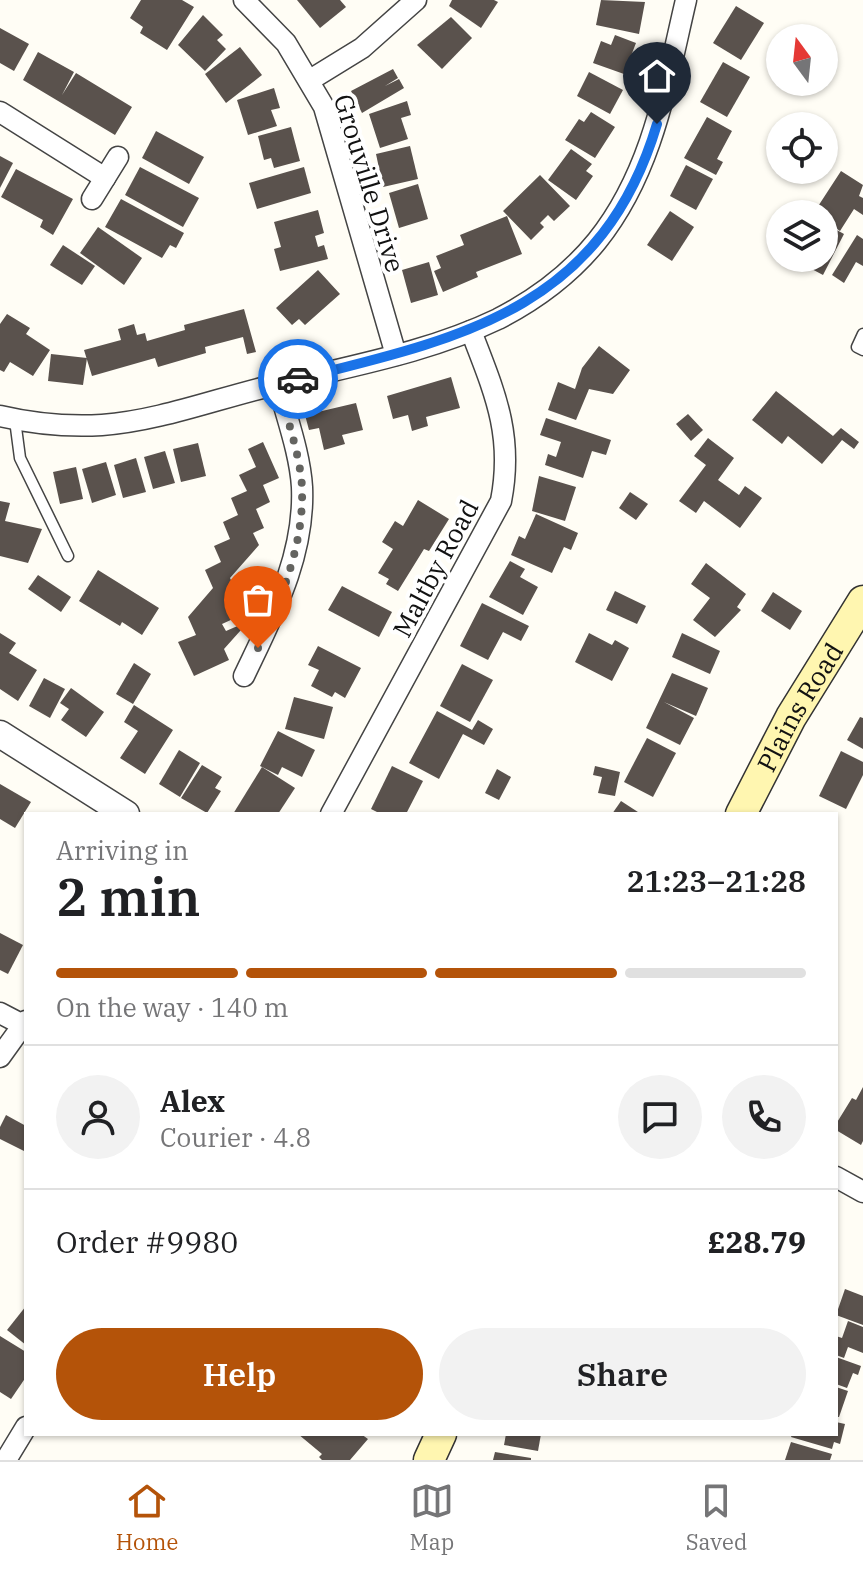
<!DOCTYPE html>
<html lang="en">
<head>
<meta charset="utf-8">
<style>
	:root { --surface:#fff; --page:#f2f2f2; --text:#202124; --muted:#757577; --line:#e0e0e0; --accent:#b45309 }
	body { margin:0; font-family:"IBM Plex Serif",serif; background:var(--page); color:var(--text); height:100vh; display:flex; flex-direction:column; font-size:30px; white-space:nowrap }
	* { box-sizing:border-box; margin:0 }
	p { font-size:26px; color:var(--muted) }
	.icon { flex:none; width:44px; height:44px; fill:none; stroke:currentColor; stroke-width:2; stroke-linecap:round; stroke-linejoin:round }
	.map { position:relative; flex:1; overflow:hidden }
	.details { position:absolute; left:24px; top:812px; width:814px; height:624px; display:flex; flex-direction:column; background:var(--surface); border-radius:0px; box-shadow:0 2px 6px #0004 }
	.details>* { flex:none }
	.needle { width:52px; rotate:345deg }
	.fabs { position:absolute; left:766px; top:24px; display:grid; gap:16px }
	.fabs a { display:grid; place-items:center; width:72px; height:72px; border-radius:50%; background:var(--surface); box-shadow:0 2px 6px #0004; font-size:40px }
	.pin { position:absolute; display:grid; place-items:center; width:68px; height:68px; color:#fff; margin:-82px -34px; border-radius:50% 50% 50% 0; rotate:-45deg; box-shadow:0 0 8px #0007 }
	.pin .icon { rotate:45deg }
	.courier { position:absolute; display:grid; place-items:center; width:80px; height:80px; margin:-40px; border:6px solid #1a73e8; border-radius:50%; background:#fff; color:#222; box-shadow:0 2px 10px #0007 }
	.overview em { font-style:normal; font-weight:600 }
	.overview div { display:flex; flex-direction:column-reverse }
	.overview { display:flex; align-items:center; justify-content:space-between; height:136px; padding:0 32px }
	h1 { font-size:52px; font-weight:600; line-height:60px }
	.bar { display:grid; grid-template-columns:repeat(4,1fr); gap:12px 8px; align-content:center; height:96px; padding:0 32px }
	.bar i { height:10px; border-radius:6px; background:var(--line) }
	.bar .on { background:var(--accent) }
	.bar p { grid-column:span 4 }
	.line { display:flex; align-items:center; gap:20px; padding:0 32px; border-top:2px solid var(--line) }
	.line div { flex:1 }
	.round { display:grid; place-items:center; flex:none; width:84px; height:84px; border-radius:42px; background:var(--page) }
	.primary-button { display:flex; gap:16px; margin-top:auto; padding:16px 32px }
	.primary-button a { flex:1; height:92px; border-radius:48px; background:var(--accent); color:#fff; font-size:32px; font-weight:600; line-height:92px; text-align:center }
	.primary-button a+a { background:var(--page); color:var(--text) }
	.tab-bar { display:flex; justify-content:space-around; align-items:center; height:112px; border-top:2px solid var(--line); background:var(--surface); font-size:22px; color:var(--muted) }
	.tab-bar a { display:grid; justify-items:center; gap:4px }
	.tab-bar .on { color:var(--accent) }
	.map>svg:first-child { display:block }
	.building { fill:#5a524d }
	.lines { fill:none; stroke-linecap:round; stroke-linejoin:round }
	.service-casing { stroke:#444; stroke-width:13 }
	.minor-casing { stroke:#444; stroke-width:23 }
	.tertiary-casing { stroke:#444; stroke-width:29 }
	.secondary-casing { stroke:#333; stroke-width:33 }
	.service { stroke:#fff; stroke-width:10 }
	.minor { stroke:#fff; stroke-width:20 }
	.tertiary { stroke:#fff; stroke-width:26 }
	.secondary { stroke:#fff6b0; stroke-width:30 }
	.done { stroke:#646461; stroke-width:8; stroke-dasharray:0 14.4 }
	.route { stroke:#1a73e8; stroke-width:10 }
	.labels { text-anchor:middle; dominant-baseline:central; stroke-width:8; stroke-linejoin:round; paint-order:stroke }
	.street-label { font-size:26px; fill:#111; stroke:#fff }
</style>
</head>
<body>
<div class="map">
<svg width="863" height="1460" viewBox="0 0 863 1460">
	<rect width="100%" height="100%" fill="#fffdf5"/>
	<!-- building -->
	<g class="building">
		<path d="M 141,0 L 182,0 L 194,7 L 167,50 L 140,33 L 143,27 L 130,18 Z"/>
		<path d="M 297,0 L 340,0 L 346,7 L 320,28 Z"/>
		<path d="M 452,0 L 494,0 L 498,2 L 481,28 L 449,6 Z"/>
		<path d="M 601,0 L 645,2 L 639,34 L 596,25 Z"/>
		<path d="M 736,6 L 764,23 L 741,60 L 713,43 Z"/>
		<path d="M 203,15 L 223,35 L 217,40 L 226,49 L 205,71 L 178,45 Z"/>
		<path d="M 451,17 L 472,38 L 442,69 L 417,45 Z"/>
		<path d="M 0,28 L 29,44 L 14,71 L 0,63 Z"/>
		<path d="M 615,35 L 636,43 L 624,74 L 593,63 L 601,41 L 611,45 Z"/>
		<path d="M 240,47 L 262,75 L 226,103 L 205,74 Z"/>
		<path d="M 38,52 L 74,72 L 62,95 L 76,73 L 132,107 L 115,135 L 23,80 Z"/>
		<path d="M 723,62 L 750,77 L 727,117 L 700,102 Z"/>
		<path d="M 393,69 L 398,78 L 385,86 L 399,79 L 404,88 L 362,113 L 351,91 Z"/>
		<path d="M 589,72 L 623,90 L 610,114 L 577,96 Z"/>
		<path d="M 274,88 L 280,108 L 271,110 L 277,126 L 248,135 L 237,100 Z"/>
		<path d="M 407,101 L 411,115 L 401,118 L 408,139 L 380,148 L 369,114 Z"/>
		<path d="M 591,112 L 615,127 L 595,158 L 565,140 L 579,119 L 584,122 Z"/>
		<path d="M 707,117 L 732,131 L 717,159 L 723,162 L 716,175 L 684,158 Z"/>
		<path d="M 291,127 L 300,161 L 274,168 L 271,158 L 264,160 L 258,136 Z"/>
		<path d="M 156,131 L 204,157 L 189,184 L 142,158 Z"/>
		<path d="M 410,146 L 418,179 L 383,187 L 376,154 Z"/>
		<path d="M 571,149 L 592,164 L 586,171 L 593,176 L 576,200 L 548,180 Z"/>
		<path d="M 0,156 L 13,163 L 0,188 Z"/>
		<path d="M 686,165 L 713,179 L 696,210 L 670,196 Z"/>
		<path d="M 140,167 L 199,198 L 183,227 L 125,195 Z"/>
		<path d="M 304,167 L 311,193 L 257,209 L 249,183 Z"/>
		<path d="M 16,169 L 73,199 L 53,235 L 40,227 L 43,220 L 1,197 Z"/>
		<path d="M 841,171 L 863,185 L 859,196 L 863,198 L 863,215 L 854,209 L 840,231 L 824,220 L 824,214 L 813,214 Z"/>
		<path d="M 540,175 L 570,206 L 554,221 L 548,215 L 540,223 L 544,227 L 531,240 L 503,211 Z"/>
		<path d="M 418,184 L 428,219 L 399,228 L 389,193 Z"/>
		<path d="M 121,199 L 184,233 L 176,248 L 170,245 L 162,258 L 105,227 Z"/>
		<path d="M 318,210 L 324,233 L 315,236 L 318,247 L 324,245 L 328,259 L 280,271 L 274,249 L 281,247 L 274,222 Z"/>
		<path d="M 670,211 L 694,227 L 672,261 L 647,245 Z"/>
		<path d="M 507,216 L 522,254 L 476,272 L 478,277 L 443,292 L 434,271 L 441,268 L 436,256 L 464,245 L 460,235 Z"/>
		<path d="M 824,223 L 844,234 L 823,275 L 791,258 L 824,258 Z"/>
		<path d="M 98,227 L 142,258 L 124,285 L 80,253 Z"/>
		<path d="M 857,235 L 863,239 L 863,266 L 856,262 L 844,283 L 832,275 Z"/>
		<path d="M 63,245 L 95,266 L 82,285 L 50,265 Z"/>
		<path d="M 429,262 L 438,295 L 411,303 L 402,270 Z"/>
		<path d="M 318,270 L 340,294 L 305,325 L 299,319 L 292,325 L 276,308 Z"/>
		<path d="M 244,309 L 256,352 L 247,354 L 243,337 L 205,347 L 206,353 L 158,367 L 155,358 L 92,376 L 84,350 L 121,340 L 118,329 L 134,324 L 137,335 L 145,333 L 147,341 L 185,330 L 184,325 Z"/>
		<path d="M 7,314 L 30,328 L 26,334 L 50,350 L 33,376 L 10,362 L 4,372 L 0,370 L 0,324 Z"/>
		<path d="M 599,346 L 630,370 L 613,394 L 589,389 L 576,420 L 548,410 L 558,382 L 575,389 L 582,368 Z"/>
		<path d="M 51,354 L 87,358 L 83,385 L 48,381 Z"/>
		<path d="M 451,377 L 460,408 L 426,417 L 428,426 L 412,431 L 408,415 L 393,419 L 387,396 Z"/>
		<path d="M 776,391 L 833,436 L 841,428 L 859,442 L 854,449 L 842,440 L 822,464 L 788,436 L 782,444 L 752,420 Z"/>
		<path d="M 356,403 L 363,430 L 342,435 L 345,444 L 324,450 L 319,428 L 309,430 L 305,415 Z"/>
		<path d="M 688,414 L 703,430 L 691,441 L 676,424 Z"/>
		<path d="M 546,418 L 611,440 L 606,455 L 592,451 L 583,478 L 545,465 L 548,454 L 556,457 L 561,442 L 540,435 Z"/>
		<path d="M 708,438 L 734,458 L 718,480 L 739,495 L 745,486 L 762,498 L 740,528 L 704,501 L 696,513 L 679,501 L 706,465 L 694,456 Z"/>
		<path d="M 263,442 L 279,478 L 263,485 L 270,502 L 256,509 L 264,528 L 253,533 L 259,545 L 230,578 L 246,613 L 222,624 L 226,631 L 249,621 L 224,649 L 229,660 L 194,676 L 178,642 L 196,635 L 188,617 L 213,588 L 205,570 L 221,562 L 214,546 L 230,539 L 223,522 L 238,515 L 231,498 L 247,491 L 239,475 L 256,467 L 248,449 Z"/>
		<path d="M 198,443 L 206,476 L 181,482 L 173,449 Z"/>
		<path d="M 165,451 L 175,483 L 153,489 L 144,457 Z"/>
		<path d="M 136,458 L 146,492 L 123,498 L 114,465 Z"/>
		<path d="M 106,462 L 116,495 L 92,503 L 82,469 Z"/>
		<path d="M 76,467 L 83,499 L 60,504 L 53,472 Z"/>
		<path d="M 539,476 L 576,487 L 565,521 L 532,511 Z"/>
		<path d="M 630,492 L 648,504 L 636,520 L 619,508 Z"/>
		<path d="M 418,500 L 449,519 L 429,551 L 424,549 L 398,591 L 386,584 L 389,579 L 378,573 L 393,549 L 382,542 L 395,521 L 403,526 Z"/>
		<path d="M 0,501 L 10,503 L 5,521 L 42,529 L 28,563 L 0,556 Z"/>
		<path d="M 536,514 L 578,533 L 571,550 L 564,547 L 552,573 L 511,555 L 519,536 L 525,539 Z"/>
		<path d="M 510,561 L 525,569 L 520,577 L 538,587 L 523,615 L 489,597 Z"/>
		<path d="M 706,563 L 746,594 L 737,607 L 741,610 L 715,637 L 693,620 L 710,598 L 691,584 Z"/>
		<path d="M 98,570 L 159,608 L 142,635 L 122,622 L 120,626 L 79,601 Z"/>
		<path d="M 38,575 L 71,597 L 61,612 L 28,589 Z"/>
		<path d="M 342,586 L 392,612 L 379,637 L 328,610 Z"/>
		<path d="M 615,591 L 646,606 L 637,624 L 606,610 Z"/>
		<path d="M 773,592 L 802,611 L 790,630 L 761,611 Z"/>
		<path d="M 482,603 L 529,626 L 521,641 L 503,632 L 488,660 L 460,646 Z"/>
		<path d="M 0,633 L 16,643 L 9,653 L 37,670 L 18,701 L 0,689 Z"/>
		<path d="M 589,633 L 612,645 L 615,640 L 629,648 L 612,681 L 575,662 Z"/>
		<path d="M 682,633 L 720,651 L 710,674 L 672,657 Z"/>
		<path d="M 318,646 L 361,668 L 345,698 L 335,692 L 332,697 L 311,686 L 319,670 L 308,665 Z"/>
		<path d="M 134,663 L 151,674 L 133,704 L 116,694 Z"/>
		<path d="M 462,664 L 493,680 L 470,722 L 440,706 Z"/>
		<path d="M 672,673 L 708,688 L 696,716 L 664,702 L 694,718 L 680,745 L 646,728 Z"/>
		<path d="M 44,678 L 65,689 L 50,718 L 29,706 Z"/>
		<path d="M 71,688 L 104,712 L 86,737 L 61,720 L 69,709 L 60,703 Z"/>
		<path d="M 294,697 L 333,707 L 324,739 L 285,729 Z"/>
		<path d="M 134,705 L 173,730 L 145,774 L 120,758 L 138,731 L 124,722 Z"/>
		<path d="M 437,711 L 472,730 L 478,720 L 493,729 L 484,745 L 463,734 L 439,779 L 409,763 Z"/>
		<path d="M 860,717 L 863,718 L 863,749 L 847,740 Z"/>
		<path d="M 278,731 L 315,750 L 302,777 L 282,767 L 278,775 L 260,766 Z"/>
		<path d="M 647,738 L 676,753 L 653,797 L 624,782 Z"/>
		<path d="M 179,750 L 200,763 L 180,797 L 159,784 Z"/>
		<path d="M 841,751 L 863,762 L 863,775 L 846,809 L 819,796 Z"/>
		<path d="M 202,765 L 222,777 L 215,788 L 221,791 L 207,813 L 181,798 Z"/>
		<path d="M 392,766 L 423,781 L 406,814 L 381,814 L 371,809 Z"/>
		<path d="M 595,766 L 620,772 L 615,796 L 598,793 L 602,777 L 593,775 Z"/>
		<path d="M 262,767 L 295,788 L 278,814 L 233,814 Z"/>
		<path d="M 497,769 L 511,777 L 499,800 L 485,793 Z"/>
		<path d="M 0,784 L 31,802 L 15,828 L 0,819 Z"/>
		<path d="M 621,801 L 641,814 L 612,814 Z"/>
		<path d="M 0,933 L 23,945 L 8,974 L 0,970 Z"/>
		<path d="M 863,1087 L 863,1141 L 861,1145 L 836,1130 L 836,1124 L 852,1098 L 856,1100 Z"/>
		<path d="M 6,1115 L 26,1126 L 26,1152 L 0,1139 L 0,1127 Z"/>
		<path d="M 845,1289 L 863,1296 L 863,1325 L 836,1315 Z"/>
		<path d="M 26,1306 L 26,1345 L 7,1330 Z"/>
		<path d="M 848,1321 L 863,1327 L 863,1353 L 848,1347 L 844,1358 L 836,1355 L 836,1336 L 842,1338 Z"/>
		<path d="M 0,1336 L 26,1352 L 26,1377 L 11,1399 L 0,1392 Z"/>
		<path d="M 836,1357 L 861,1366 L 858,1375 L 853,1373 L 847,1388 L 836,1384 Z"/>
		<path d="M 836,1387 L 848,1391 L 839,1417 L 836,1417 Z"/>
		<path d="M 836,1422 L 845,1424 L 840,1444 L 834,1442 L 832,1449 L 791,1437 L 792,1434 L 836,1434 Z"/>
		<path d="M 298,1434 L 361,1434 L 368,1439 L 350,1460 L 322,1460 L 319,1457 L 322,1454 Z"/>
		<path d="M 506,1434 L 541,1434 L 538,1451 L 504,1445 Z"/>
		<path d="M 791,1442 L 832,1454 L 830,1460 L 785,1460 Z"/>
		<path d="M 495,1452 L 531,1458 L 531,1460 L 493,1460 Z"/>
	</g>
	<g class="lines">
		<defs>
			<g id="service">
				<path d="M 863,334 L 857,347 L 863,350"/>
				<path d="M 15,420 L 20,458 L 68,556"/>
			</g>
			<g id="minor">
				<path d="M 244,0 L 286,43 L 324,107 L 396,355"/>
				<path d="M 310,80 L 362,48 L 416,0"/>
				<path d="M 0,112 L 105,178"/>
				<path d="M 92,199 L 118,157"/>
				<path d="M 0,416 C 34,424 67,427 102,425 C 157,421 213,400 266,387 C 344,367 425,354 498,319 C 535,300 571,273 597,241 C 653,171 666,85 686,0"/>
				<path d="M 244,676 C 273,615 305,556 302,487 C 300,453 286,416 278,384"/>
				<path d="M 331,814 L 501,501 C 514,434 494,391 471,331"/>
				<path d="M 0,1013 L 23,1025 L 26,1021"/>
				<path d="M 0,1057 L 23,1025"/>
				<path d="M 836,1177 L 863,1192"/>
				<path d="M 6,1460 L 26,1427"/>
			</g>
			<path id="tertiary" d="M 0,734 L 126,814"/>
			<g id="secondary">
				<path id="s1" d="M 741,814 L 791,717 L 863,601"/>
				<path d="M 429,1460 L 441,1434"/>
			</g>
		</defs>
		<!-- service casing -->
		<use href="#service" class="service-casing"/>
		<!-- minor casing -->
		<use href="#minor" class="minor-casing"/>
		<!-- tertiary casing -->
		<use href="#tertiary" class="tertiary-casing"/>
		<!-- secondary casing -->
		<use href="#secondary" class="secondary-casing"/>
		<!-- service -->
		<use href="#service" class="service"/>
		<!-- minor -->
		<use href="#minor" class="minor"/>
		<!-- tertiary -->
		<use href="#tertiary" class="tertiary"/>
		<!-- secondary -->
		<use href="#secondary" class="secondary"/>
	</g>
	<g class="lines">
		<!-- done -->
		<path class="done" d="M 258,648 C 282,597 304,545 302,487 C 300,454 286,416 278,384 L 298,379"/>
		<!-- route -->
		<path class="route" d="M 298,379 C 464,338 602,308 657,124"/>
	</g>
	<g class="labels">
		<!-- street labels -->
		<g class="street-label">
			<text transform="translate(370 183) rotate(73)">Grouville Drive</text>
			<text transform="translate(435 568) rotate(-62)">Maltby Road</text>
			<text stroke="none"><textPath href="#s1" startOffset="122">Plains Road</textPath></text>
		</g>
	</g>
</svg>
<div class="fabs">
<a><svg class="needle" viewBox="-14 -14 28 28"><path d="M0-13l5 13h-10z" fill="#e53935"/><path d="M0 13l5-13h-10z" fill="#757577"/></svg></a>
<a><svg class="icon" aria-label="locate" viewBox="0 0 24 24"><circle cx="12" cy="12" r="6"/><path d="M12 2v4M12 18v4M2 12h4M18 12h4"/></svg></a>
<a><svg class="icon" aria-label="layers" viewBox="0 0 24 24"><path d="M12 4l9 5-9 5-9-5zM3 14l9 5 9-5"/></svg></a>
</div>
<div class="pin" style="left:258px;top:648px;background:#ea580c"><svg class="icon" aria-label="bag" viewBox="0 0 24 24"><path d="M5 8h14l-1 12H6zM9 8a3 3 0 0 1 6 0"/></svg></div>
<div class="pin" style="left:657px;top:124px;background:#1f2937"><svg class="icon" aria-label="home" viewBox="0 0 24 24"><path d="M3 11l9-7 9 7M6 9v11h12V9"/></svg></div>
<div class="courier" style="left:298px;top:379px"><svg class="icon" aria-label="car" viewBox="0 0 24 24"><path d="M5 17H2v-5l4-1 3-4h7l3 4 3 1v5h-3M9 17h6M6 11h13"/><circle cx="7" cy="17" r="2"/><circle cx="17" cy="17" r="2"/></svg></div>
<section class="details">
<div class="overview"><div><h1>2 min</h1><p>Arriving in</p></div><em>21:23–21:28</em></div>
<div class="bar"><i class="on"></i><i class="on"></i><i class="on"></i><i></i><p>On the way · 140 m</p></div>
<div class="line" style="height:144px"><a class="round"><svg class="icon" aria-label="person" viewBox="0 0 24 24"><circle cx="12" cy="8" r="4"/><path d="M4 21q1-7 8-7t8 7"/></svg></a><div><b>Alex</b><p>Courier · 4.8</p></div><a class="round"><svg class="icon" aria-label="chat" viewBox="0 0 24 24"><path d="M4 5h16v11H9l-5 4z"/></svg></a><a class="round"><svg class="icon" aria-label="phone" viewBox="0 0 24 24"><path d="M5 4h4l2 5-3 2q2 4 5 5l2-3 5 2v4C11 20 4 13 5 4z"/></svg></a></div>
<div class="line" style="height:104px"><div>Order #9980</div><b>£28.79</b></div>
<div class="primary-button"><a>Help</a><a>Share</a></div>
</section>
</div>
<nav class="tab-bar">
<a class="on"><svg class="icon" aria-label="home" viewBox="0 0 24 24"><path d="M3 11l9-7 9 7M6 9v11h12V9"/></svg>Home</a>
<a><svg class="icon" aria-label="map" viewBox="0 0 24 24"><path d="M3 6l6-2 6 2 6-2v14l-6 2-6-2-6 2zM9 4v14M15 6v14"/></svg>Map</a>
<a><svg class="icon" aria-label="saved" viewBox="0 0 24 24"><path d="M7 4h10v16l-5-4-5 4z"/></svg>Saved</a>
</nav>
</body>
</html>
